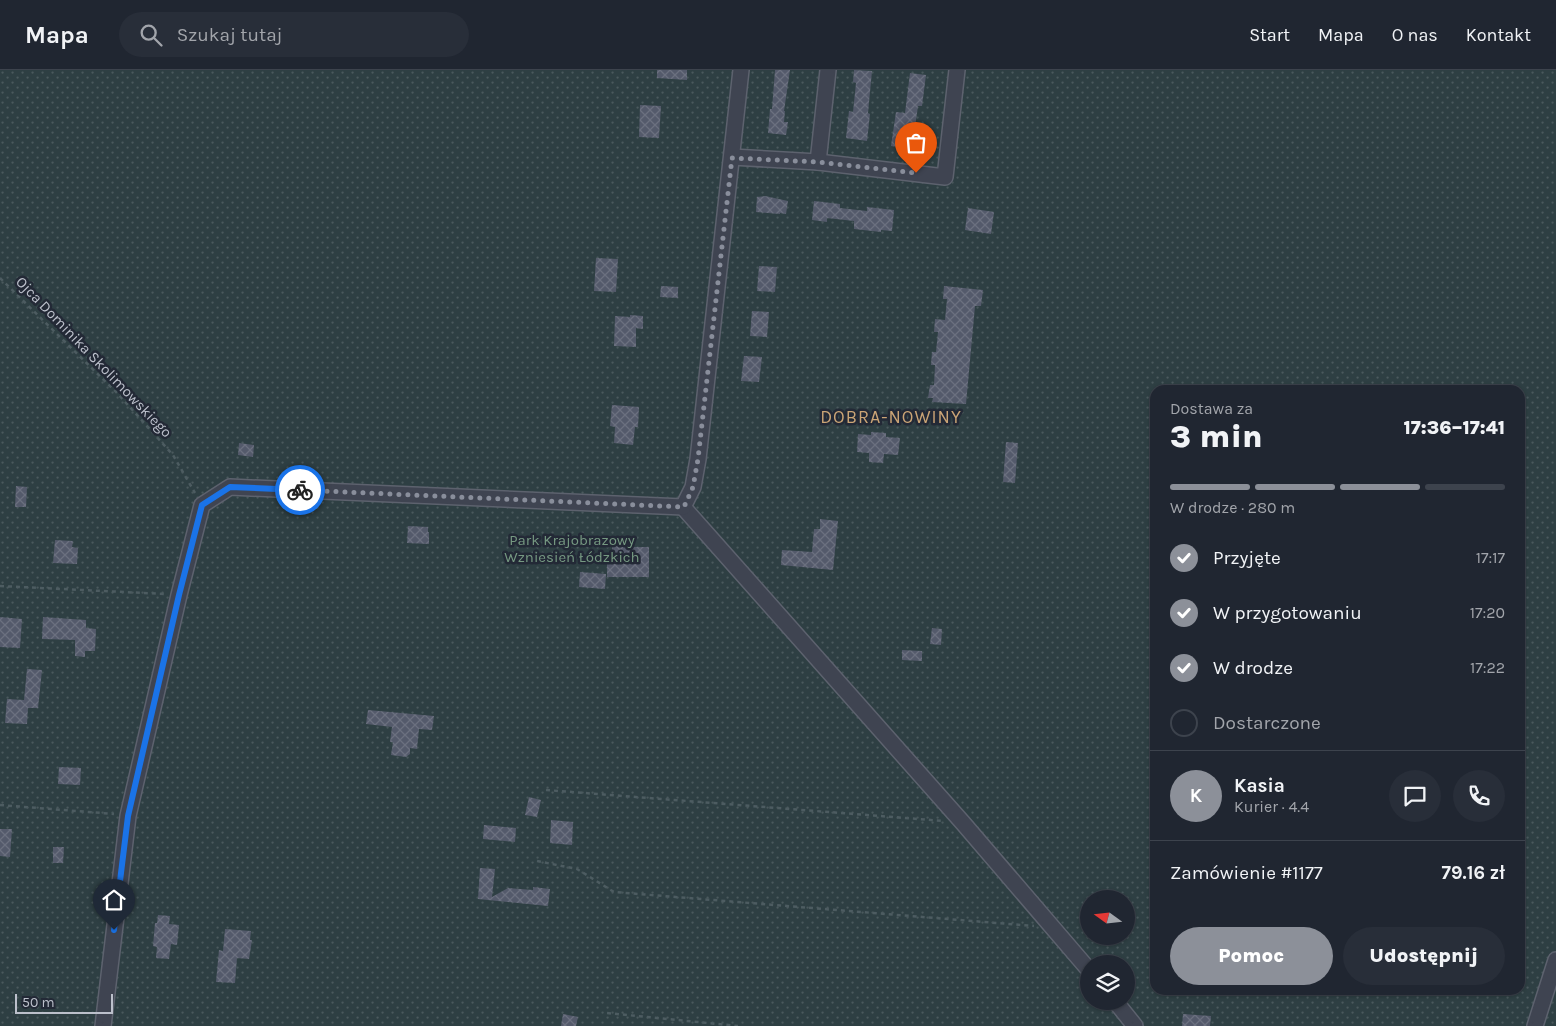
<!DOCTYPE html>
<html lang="pl">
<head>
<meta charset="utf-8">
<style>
	:root { --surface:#202631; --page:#282e39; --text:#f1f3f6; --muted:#a2a5ab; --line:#3d434d; --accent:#8c9099 }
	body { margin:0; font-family:Karla,sans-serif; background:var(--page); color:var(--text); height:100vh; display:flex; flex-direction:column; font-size:19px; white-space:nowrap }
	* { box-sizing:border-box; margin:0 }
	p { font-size:16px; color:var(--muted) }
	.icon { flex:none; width:28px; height:28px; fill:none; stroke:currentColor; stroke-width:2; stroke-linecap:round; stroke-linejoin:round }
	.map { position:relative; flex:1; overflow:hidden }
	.panel { position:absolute; left:1150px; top:315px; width:375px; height:610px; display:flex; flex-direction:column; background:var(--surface); border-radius:15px; box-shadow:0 1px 4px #0004,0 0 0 1px var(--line) }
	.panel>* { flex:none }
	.needle { width:32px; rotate:285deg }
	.fabs { position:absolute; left:1080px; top:820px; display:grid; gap:10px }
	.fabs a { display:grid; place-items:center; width:55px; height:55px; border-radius:50%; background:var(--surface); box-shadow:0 1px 4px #0004,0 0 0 1px var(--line); font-size:25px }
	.scale { position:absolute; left:15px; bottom:12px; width:98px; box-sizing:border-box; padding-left:5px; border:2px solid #bcc0cb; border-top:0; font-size:14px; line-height:18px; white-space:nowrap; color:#bcc0cb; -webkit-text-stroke:4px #232936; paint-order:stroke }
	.pin { position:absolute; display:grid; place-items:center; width:42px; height:42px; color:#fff; margin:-51px -21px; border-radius:50% 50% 50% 0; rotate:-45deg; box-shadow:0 0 5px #0007 }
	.pin .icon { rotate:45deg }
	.courier { position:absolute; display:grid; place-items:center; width:50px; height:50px; margin:-25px; border:4px solid #1a73e8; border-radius:50%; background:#fff; color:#222; box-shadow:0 1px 6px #0007 }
	.head em { font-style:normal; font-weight:800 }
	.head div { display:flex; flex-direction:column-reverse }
	.head { display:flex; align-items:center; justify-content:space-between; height:85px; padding:0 20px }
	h1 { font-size:32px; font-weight:800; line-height:38px }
	.bar { display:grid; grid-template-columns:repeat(4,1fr); gap:8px 5px; align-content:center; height:60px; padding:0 20px }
	.bar i { height:6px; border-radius:4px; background:var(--line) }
	.bar .current { background:var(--accent) }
	.bar p { grid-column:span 4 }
	.line { display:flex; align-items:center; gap:12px; padding:0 20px; border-top:1px solid var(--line) }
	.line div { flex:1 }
	.round { display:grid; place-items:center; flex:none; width:52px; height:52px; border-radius:26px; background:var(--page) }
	ol { padding:0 20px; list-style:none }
	li { display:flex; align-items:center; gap:15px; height:55px }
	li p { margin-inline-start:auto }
	li .icon { padding:5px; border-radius:50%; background:var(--accent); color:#fff; stroke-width:4 }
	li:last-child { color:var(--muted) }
	li i { width:28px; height:28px; border:2px solid var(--line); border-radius:50% }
	.cta { display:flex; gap:10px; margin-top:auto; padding:10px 20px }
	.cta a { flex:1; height:58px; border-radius:30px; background:var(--accent); color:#fff; font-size:20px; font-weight:800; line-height:58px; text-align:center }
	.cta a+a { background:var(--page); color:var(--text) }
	header { display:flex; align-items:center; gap:30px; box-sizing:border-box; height:70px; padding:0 25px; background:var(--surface); border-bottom:1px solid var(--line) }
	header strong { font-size:24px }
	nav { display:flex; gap:28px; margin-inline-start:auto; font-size:18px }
	.search { width:350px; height:45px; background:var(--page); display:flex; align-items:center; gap:12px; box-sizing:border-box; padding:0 18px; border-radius:28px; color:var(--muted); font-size:19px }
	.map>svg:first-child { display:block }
	.park { fill:url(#park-dots); fill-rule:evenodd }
	.building { fill:url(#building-cross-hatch) }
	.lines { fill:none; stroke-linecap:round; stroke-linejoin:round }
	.street-casing { stroke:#5d626e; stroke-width:18 }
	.path { stroke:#4d5c61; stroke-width:2.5; stroke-dasharray:4 4; stroke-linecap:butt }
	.street { stroke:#3f4451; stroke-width:15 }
	.done { stroke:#898e9b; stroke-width:5; stroke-dasharray:0 9 }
	.route { stroke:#1a73e8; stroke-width:6 }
	.labels { text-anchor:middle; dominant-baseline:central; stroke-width:5; stroke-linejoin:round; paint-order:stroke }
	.street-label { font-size:15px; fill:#bcc0cb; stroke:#232936 }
	.park-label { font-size:15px; fill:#769982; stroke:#232936 }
	.quarter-label { font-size:18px; letter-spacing:1px; fill:#cba576; stroke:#232936 }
</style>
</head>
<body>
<header>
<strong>Mapa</strong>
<div class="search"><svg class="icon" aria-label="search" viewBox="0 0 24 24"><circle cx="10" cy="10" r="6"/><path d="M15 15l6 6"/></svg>Szukaj tutaj</div>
<nav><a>Start</a><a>Mapa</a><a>O nas</a><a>Kontakt</a></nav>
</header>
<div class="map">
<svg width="1556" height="956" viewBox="0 0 1556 956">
	<defs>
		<pattern id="park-dots" width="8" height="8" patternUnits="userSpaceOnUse" patternTransform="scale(1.25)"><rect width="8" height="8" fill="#2e3f43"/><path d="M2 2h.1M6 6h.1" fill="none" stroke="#4a595d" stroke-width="1.8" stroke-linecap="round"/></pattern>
		<pattern id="building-cross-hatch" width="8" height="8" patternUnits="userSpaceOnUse" patternTransform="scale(1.25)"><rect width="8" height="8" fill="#545a6b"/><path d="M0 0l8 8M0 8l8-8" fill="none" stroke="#6b707f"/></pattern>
	</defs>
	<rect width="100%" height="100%" fill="#2b3241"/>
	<!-- park -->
	<path class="park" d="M 0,0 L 1556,0 L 1556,956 L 0,956 ZM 1155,320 L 1520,320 L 1520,920 L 1155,920 ZM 1089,829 L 1126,829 L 1126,866 L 1089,866 ZM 1089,894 L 1126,894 L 1126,931 L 1089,931 Z"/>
	<!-- building -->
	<g class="building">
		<path d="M 657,0 L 687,0 L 687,10 L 657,8 Z"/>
		<path d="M 775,0 L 790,0 L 784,41 L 785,41 L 784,52 L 788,52 L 786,65 L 768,63 L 770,39 L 772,39 Z"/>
		<path d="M 854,0 L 872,1 L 868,43 L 870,44 L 867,71 L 846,68 L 849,41 L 853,42 L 856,13 L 853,12 Z"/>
		<path d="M 910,3 L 926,5 L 922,36 L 918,36 L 912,79 L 891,76 L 896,42 L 905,43 Z"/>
		<path d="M 640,35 L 661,36 L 659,68 L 639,67 Z"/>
		<path d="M 765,126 L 788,131 L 786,144 L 780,143 L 780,144 L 756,142 L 757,127 Z"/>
		<path d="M 814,131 L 840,134 L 840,138 L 867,141 L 867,137 L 894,140 L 892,161 L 881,160 L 881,162 L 854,159 L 854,151 L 827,148 L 827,152 L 812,150 Z"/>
		<path d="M 968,138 L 994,142 L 991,164 L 965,160 Z"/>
		<path d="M 596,188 L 618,189 L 616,222 L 594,221 Z"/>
		<path d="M 759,196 L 777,197 L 775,222 L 757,221 Z"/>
		<path d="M 661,216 L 678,217 L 678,228 L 660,227 Z"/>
		<path d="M 944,216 L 983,220 L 981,236 L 975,236 L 966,334 L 932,332 L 933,328 L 928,328 L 930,315 L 934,315 L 935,295 L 931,295 L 932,282 L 936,282 L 938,262 L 934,262 L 935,249 L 945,250 L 947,229 L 943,229 Z"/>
		<path d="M 752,241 L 769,242 L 767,267 L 750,266 Z"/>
		<path d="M 630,245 L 643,246 L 643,259 L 636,258 L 636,277 L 614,276 L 615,246 L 630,247 Z"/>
		<path d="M 744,286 L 762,287 L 759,312 L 741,311 Z"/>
		<path d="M 612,335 L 639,337 L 638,357 L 635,357 L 633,375 L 614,373 L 615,357 L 610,356 Z"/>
		<path d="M 871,362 L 886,363 L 886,367 L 900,368 L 898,385 L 884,384 L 883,393 L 869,392 L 869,383 L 857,382 L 858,364 L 871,365 Z"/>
		<path d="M 1006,372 L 1018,373 L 1015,413 L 1003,412 Z"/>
		<path d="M 239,373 L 254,375 L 253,387 L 238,385 Z"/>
		<path d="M 16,416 L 27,417 L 26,437 L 15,437 Z"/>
		<path d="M 820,449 L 838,451 L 833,500 L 781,495 L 782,480 L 812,482 L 814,459 L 820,459 Z"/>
		<path d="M 408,456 L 428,457 L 428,462 L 429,462 L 429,474 L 407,473 Z"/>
		<path d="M 55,470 L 73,471 L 72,477 L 78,478 L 77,494 L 53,493 Z"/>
		<path d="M 612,473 L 629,473 L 629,477 L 649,477 L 649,507 L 607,507 L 607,491 L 612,491 Z"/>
		<path d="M 580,502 L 606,504 L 605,519 L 579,517 Z"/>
		<path d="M 0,547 L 22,549 L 20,578 L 0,577 Z"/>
		<path d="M 43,547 L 86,550 L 86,558 L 96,559 L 95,581 L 85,581 L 85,587 L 75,586 L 75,570 L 42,569 Z"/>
		<path d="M 932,558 L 942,559 L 941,575 L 930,574 Z"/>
		<path d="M 902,580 L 922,581 L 922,591 L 902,590 Z"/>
		<path d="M 27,599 L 42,600 L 38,638 L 28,638 L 27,654 L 5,653 L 7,629 L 24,630 Z"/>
		<path d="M 368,640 L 434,646 L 432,660 L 419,659 L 417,679 L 410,678 L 410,684 L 406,687 L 391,685 L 393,672 L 390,672 L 392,657 L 366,654 Z"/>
		<path d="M 59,697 L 81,698 L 80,715 L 58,714 Z"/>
		<path d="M 529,727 L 541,730 L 537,747 L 525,745 Z"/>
		<path d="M 551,750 L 573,752 L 572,775 L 550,773 Z"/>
		<path d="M 484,755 L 516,758 L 515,772 L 483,769 Z"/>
		<path d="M 0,759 L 12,759 L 10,787 L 0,786 Z"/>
		<path d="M 53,777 L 64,777 L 63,793 L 53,793 Z"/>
		<path d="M 480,798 L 495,799 L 492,827 L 508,818 L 533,820 L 533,817 L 550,819 L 548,836 L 478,829 Z"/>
		<path d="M 158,845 L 170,846 L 169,854 L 179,855 L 177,875 L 171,874 L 169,889 L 156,888 L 157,877 L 153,876 L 155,853 L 157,853 Z"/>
		<path d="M 225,859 L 251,861 L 250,870 L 252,870 L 249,889 L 237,888 L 235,913 L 216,912 L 219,880 L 223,881 Z"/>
		<path d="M 563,944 L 578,947 L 576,956 L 561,956 Z"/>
		<path d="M 1183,944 L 1211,946 L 1210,956 L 1182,956 Z"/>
	</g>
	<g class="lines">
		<defs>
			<g id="street">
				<path d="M 732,87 L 818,92 L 945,107 L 957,0"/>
				<path d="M 818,92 L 828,0"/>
				<path d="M 683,437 L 963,753 L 1089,900"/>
				<path d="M 683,437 L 693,417 L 698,389 L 741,0"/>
				<path d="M 1115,931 L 1135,956"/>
				<path d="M 103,956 L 128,746 L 179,525 L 202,435 L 230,417 L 683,437"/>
				<path d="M 1535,956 L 1556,890"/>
			</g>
		</defs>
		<!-- street casing -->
		<use href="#street" class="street-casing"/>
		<!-- path -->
		<g class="path">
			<path d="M 0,208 L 118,324 L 173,385 L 195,423"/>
			<path d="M 0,516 L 165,524"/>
			<path d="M 546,720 L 944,751"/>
			<path d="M 0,735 L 114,744"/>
			<path d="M 537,791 L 577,799 L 614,822 L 1034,856"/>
			<path d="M 607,943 L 738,956"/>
		</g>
		<!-- street -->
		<use href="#street" class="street"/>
	</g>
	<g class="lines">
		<!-- done -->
		<path class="done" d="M 300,420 L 684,437 L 693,417 L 698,389 L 732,88 L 818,92 L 916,103"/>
		<!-- route -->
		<path class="route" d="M 114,860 L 128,746 L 179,525 L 202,435 L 230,417 L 300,420"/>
	</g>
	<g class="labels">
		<!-- street labels -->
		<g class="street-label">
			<text transform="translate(94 287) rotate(46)">Ojca Dominika Skolimowskiego</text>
		</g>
		<!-- park labels -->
		<g class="park-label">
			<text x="572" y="470">Park Krajobrazowy<tspan x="572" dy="17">Wzniesień Łódzkich</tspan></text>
		</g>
		<!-- quarter labels -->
		<g class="quarter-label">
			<text x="891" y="347">DOBRA-NOWINY</text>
		</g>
	</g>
</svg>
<div class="fabs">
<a><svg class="needle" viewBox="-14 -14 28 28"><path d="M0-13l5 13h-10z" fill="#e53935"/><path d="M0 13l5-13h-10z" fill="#a2a5ab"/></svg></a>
<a><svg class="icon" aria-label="layers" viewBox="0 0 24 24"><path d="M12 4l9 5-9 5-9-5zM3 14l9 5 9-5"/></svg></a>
</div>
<div class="scale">50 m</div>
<div class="pin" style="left:916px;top:103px;background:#ea580c"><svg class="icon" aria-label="bag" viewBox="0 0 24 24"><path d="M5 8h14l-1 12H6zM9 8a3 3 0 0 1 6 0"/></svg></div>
<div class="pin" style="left:114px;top:860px;background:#1f2937"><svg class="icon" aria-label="home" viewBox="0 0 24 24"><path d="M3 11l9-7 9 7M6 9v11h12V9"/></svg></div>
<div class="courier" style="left:300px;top:420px"><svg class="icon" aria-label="bike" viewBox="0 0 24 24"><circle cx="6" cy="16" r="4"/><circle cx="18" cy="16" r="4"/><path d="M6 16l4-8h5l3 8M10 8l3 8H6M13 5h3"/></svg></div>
<section class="panel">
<div class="head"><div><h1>3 min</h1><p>Dostawa za</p></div><em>17:36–17:41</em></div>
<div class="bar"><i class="current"></i><i class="current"></i><i class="current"></i><i></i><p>W drodze · 280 m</p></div>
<ol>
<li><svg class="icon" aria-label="check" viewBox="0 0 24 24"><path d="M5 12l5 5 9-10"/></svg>Przyjęte<p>17:17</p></li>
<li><svg class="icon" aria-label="check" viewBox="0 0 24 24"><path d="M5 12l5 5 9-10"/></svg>W przygotowaniu<p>17:20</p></li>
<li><svg class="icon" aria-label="check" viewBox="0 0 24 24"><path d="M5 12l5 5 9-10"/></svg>W drodze<p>17:22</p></li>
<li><i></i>Dostarczone</li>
</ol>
<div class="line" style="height:90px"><b class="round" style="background:var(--accent);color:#fff">K</b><div><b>Kasia</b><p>Kurier · 4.4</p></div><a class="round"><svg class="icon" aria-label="chat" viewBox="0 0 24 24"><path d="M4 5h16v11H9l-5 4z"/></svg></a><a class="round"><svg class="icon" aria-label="phone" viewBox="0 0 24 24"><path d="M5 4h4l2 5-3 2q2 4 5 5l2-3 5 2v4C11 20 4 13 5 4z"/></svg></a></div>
<div class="line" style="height:65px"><div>Zamówienie #1177</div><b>79.16 zł</b></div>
<div class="cta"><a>Pomoc</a><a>Udostępnij</a></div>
</section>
</div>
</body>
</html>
